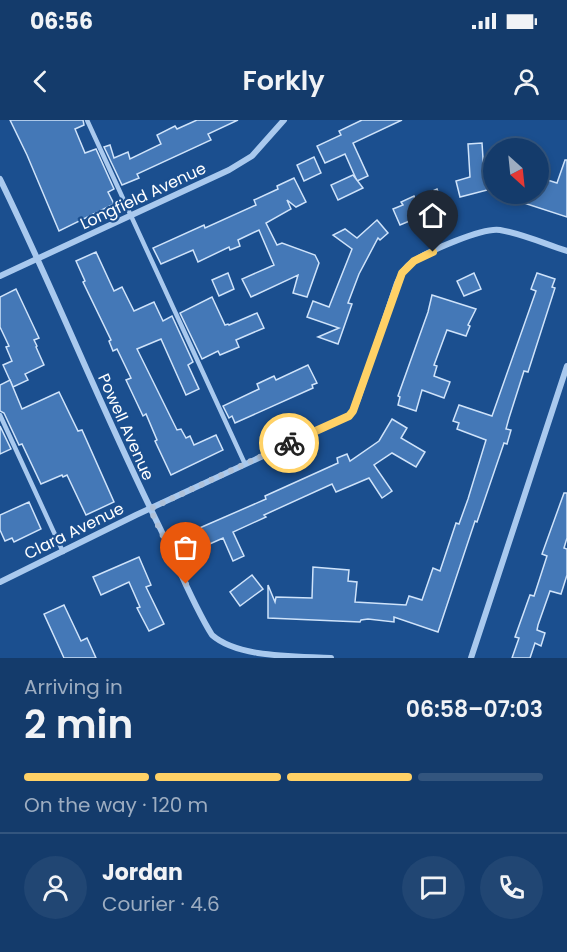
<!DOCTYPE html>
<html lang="en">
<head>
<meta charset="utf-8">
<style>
	:root { --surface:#143b6b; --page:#214673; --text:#f1f3f6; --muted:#9dadc1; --line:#33557e; --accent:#ffd166 }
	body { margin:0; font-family:Poppins,sans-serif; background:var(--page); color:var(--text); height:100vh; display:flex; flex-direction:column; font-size:22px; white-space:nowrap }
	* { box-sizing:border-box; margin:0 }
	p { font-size:20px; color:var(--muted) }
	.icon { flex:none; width:33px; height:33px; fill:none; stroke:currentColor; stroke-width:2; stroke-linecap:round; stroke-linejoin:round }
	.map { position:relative; height:538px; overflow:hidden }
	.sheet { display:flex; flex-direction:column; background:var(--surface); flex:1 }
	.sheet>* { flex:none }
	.needle { width:39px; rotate:153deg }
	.tools { position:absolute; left:483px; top:18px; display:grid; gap:12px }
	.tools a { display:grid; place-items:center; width:66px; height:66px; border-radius:50%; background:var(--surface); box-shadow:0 3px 9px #0003,0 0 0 2px var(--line); font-size:30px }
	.pin { position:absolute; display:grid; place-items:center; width:51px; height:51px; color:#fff; margin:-62px -26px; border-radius:50% 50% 50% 0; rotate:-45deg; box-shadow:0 0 6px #0007 }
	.pin .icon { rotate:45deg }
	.courier { position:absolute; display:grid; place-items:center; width:60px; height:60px; margin:-30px; border:4px solid #ffd166; border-radius:50%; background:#fff; color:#222; box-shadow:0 2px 8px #0007 }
	.summary em { font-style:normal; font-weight:600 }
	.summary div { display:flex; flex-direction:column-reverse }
	.summary { display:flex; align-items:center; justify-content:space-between; height:102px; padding:0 24px }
	h1 { font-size:39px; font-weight:600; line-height:45px }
	.bar { display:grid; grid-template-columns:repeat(4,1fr); gap:9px 6px; align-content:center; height:72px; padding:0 24px }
	.bar i { height:8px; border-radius:4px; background:var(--line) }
	.bar .selected { background:var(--accent) }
	.bar p { grid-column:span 4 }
	.line { display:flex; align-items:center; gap:15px; padding:0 24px; border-top:2px solid var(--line) }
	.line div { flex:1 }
	.round { display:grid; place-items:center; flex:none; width:63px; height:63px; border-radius:32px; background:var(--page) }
	.status { display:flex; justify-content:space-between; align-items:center; height:42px; padding:0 30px; background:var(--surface); direction:ltr }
	.status svg { height:16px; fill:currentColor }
	header { display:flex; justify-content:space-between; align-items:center; height:78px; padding:0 24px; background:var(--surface); font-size:27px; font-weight:600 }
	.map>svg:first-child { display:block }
	.building { fill:#4478b7; stroke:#cfe3fa; stroke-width:1.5 }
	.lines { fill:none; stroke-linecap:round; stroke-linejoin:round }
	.service { stroke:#a9c9ee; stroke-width:4.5 }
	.minor { stroke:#a9c9ee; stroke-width:6 }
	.done { stroke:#afc1d8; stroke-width:6; stroke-dasharray:0 10.8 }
	.route { stroke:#ffd166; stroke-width:8 }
	.labels { text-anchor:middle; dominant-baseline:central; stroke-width:4.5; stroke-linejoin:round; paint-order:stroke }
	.street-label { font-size:16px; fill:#fff; stroke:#1b4f8f }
</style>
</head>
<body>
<div class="status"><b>06:56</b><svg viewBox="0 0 49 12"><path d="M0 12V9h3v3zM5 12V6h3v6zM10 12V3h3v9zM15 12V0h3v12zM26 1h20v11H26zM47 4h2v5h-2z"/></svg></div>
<header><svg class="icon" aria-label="back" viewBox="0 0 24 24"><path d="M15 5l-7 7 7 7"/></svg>Forkly<svg class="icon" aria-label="person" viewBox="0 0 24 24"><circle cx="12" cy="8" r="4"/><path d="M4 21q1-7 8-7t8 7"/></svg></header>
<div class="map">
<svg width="567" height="538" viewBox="0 0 567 538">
	<rect width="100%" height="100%" fill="#1b4f8f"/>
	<!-- building -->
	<g class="building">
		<path d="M 10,0 L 83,0 L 84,5 L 75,9 L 85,33 L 96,29 L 114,69 L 108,72 L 114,84 L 59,111 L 27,35 Z"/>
		<path d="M 197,0 L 238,0 L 208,14 L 211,20 L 137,54 L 139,58 L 122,65 L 104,27 L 110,25 L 114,38 L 128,32 L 130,39 L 161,24 L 157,15 L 175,6 L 177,9 Z"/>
		<path d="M 362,0 L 402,0 L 353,23 L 368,56 L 357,61 L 345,34 L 325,43 L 317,26 L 341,15 L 339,11 Z"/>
		<path d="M 482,23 L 484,54 L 494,54 L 494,71 L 487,70 L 460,77 L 456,61 L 470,57 L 468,24 Z"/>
		<path d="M 314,37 L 321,53 L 304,61 L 297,45 Z"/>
		<path d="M 565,40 L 567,40 L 567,97 L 524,83 L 527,74 L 538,74 L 538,57 L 557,63 Z"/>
		<path d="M 353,55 L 363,68 L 338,80 L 331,65 Z"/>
		<path d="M 294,58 L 306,82 L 296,87 L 287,80 L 291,89 L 266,103 L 277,125 L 282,123 L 315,135 L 319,143 L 307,177 L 293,173 L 298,155 L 251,177 L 242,159 L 274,145 L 259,110 L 238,120 L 240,126 L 230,130 L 229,127 L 198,142 L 193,130 L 161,144 L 153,128 L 204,105 L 205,108 L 256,85 L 254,80 L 278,69 L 277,66 Z"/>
		<path d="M 437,69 L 443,87 L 400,105 L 393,89 L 403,85 L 401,82 L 414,76 L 415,79 Z"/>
		<path d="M 377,100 L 388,113 L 380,120 L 378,118 L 359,154 L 348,183 L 352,184 L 338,224 L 318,217 L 339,208 L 307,197 L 313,181 L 329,187 L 352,129 L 333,115 L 345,109 L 357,118 Z"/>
		<path d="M 96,132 L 114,171 L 122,167 L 134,191 L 154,182 L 163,201 L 172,196 L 193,242 L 188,245 L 199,269 L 186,275 L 161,219 L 137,229 L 177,310 L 181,309 L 186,318 L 190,316 L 194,325 L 216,315 L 223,330 L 171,355 L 155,321 L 157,320 L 146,294 L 143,296 L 126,260 L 131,258 L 117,229 L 113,231 L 109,221 L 111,220 L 83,162 L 85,161 L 76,141 Z"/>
		<path d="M 228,153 L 234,169 L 219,176 L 212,160 Z"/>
		<path d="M 474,153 L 481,169 L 464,176 L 457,161 Z"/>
		<path d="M 537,153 L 555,159 L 552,167 L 555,168 L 528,252 L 524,251 L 509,298 L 506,309 L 511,310 L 507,324 L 504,323 L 477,402 L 475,401 L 438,512 L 394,497 L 394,502 L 368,499 L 361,500 L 360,502 L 268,498 L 268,465 L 275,482 L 276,477 L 312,478 L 313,447 L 349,450 L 348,461 L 357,462 L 355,482 L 406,485 L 409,476 L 422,480 L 433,448 L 440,451 L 456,403 L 459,404 L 468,379 L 486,320 L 457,309 L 459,303 L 453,301 L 459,285 L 492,296 L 536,171 L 531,169 Z"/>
		<path d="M 16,169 L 39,218 L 34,220 L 37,226 L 36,227 L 44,245 L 25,254 L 28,260 L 13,267 L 3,245 L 12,241 L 6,227 L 9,226 L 0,207 L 0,177 Z"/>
		<path d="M 432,175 L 476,189 L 468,205 L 470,206 L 466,216 L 447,210 L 434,245 L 437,246 L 434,256 L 450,262 L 444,278 L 422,270 L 416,291 L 398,285 L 400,277 L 398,276 L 428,192 Z"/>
		<path d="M 212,177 L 225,205 L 228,204 L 229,205 L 257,193 L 264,208 L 236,220 L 239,227 L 220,235 L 218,231 L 202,239 L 180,193 Z"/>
		<path d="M 308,245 L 317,263 L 312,265 L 313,268 L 235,303 L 232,296 L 229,298 L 223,286 L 259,269 L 257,264 L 274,256 L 276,260 Z"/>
		<path d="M 10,260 L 22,289 L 59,272 L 78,311 L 82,310 L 114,382 L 86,395 L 67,355 L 63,357 L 62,355 L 41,364 L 22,324 L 19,325 L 4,293 L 0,291 L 0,265 Z"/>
		<path d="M 392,299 L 407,308 L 401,318 L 425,332 L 416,347 L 392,333 L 374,345 L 392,371 L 382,378 L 369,358 L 336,372 L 332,364 L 264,395 L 266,397 L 233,412 L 244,436 L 233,441 L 223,418 L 203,427 L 195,410 L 266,379 L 265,376 L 338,343 L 337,338 L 347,334 L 350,341 L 379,321 Z"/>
		<path d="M 0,306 L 11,329 L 0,334 Z"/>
		<path d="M 564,373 L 567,373 L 567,418 L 564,428 L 567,429 L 567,455 L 561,474 L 550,471 L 538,505 L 537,510 L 545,513 L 541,526 L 535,523 L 530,538 L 512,538 L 519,518 L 515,517 L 530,475 L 534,476 L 547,436 L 542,434 Z"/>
		<path d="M 29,382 L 41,409 L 14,422 L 12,418 L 5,421 L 0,410 L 0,395 Z"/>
		<path d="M 139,437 L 151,465 L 146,467 L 164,504 L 149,511 L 137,488 L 140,487 L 129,462 L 101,475 L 93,457 Z"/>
		<path d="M 252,455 L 263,469 L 240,486 L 230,472 Z"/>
		<path d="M 64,485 L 81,521 L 87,518 L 96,538 L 64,538 L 44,494 Z"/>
	</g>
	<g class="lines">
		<!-- service -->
		<g class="service">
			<path d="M 87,0 L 245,344"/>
			<path d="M 0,295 L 63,432"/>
		</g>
		<!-- minor -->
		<g class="minor">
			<path d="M 0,59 C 56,174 103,293 160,408 C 177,443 191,481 212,515 C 238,538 295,536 331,538"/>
			<path d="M 0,156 L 229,50 L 252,36 L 284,0"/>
			<path d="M 0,462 L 136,395 L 349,296 L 353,291 L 358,279 L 397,163 C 401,155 405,146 414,141 C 429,131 483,107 500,110 C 523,114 545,124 567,131"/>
			<path d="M 471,538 L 567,246"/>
		</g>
	</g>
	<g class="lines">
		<!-- done -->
		<path class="done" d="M 186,464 L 150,389 L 289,323"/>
		<!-- route -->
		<path class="route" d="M 289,323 L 349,296 L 353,291 L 402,153 L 414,141 L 433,132"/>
	</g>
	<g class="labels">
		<!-- street labels -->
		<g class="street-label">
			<text transform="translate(143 76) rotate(-25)">Longfield Avenue</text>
			<text transform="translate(126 307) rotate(66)">Powell Avenue</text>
			<text transform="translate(74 411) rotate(-26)">Clara Avenue</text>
		</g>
	</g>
</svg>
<div class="tools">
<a><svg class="needle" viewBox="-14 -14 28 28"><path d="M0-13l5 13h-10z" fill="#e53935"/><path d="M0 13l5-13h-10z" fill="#9dadc1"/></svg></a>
</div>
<div class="pin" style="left:186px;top:464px;background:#ea580c"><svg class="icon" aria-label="bag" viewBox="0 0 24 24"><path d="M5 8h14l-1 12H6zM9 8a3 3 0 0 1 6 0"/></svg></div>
<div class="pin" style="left:433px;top:132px;background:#1f2937"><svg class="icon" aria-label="home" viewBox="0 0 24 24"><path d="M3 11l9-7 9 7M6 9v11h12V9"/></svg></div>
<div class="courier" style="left:289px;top:323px"><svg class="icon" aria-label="bike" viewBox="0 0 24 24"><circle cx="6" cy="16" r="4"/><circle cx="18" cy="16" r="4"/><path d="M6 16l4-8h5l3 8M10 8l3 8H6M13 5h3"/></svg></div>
</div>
<section class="sheet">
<div class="summary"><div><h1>2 min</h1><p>Arriving in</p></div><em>06:58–07:03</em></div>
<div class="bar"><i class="selected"></i><i class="selected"></i><i class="selected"></i><i></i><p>On the way · 120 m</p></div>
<div class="line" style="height:108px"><a class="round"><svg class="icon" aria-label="person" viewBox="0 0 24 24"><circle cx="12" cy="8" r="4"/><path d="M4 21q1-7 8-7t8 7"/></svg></a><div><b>Jordan</b><p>Courier · 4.6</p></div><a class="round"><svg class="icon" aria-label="chat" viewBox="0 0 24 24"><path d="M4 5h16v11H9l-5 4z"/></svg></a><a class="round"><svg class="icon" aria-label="phone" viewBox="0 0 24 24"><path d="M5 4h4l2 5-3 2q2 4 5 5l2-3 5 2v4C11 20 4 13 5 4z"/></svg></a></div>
</section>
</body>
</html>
